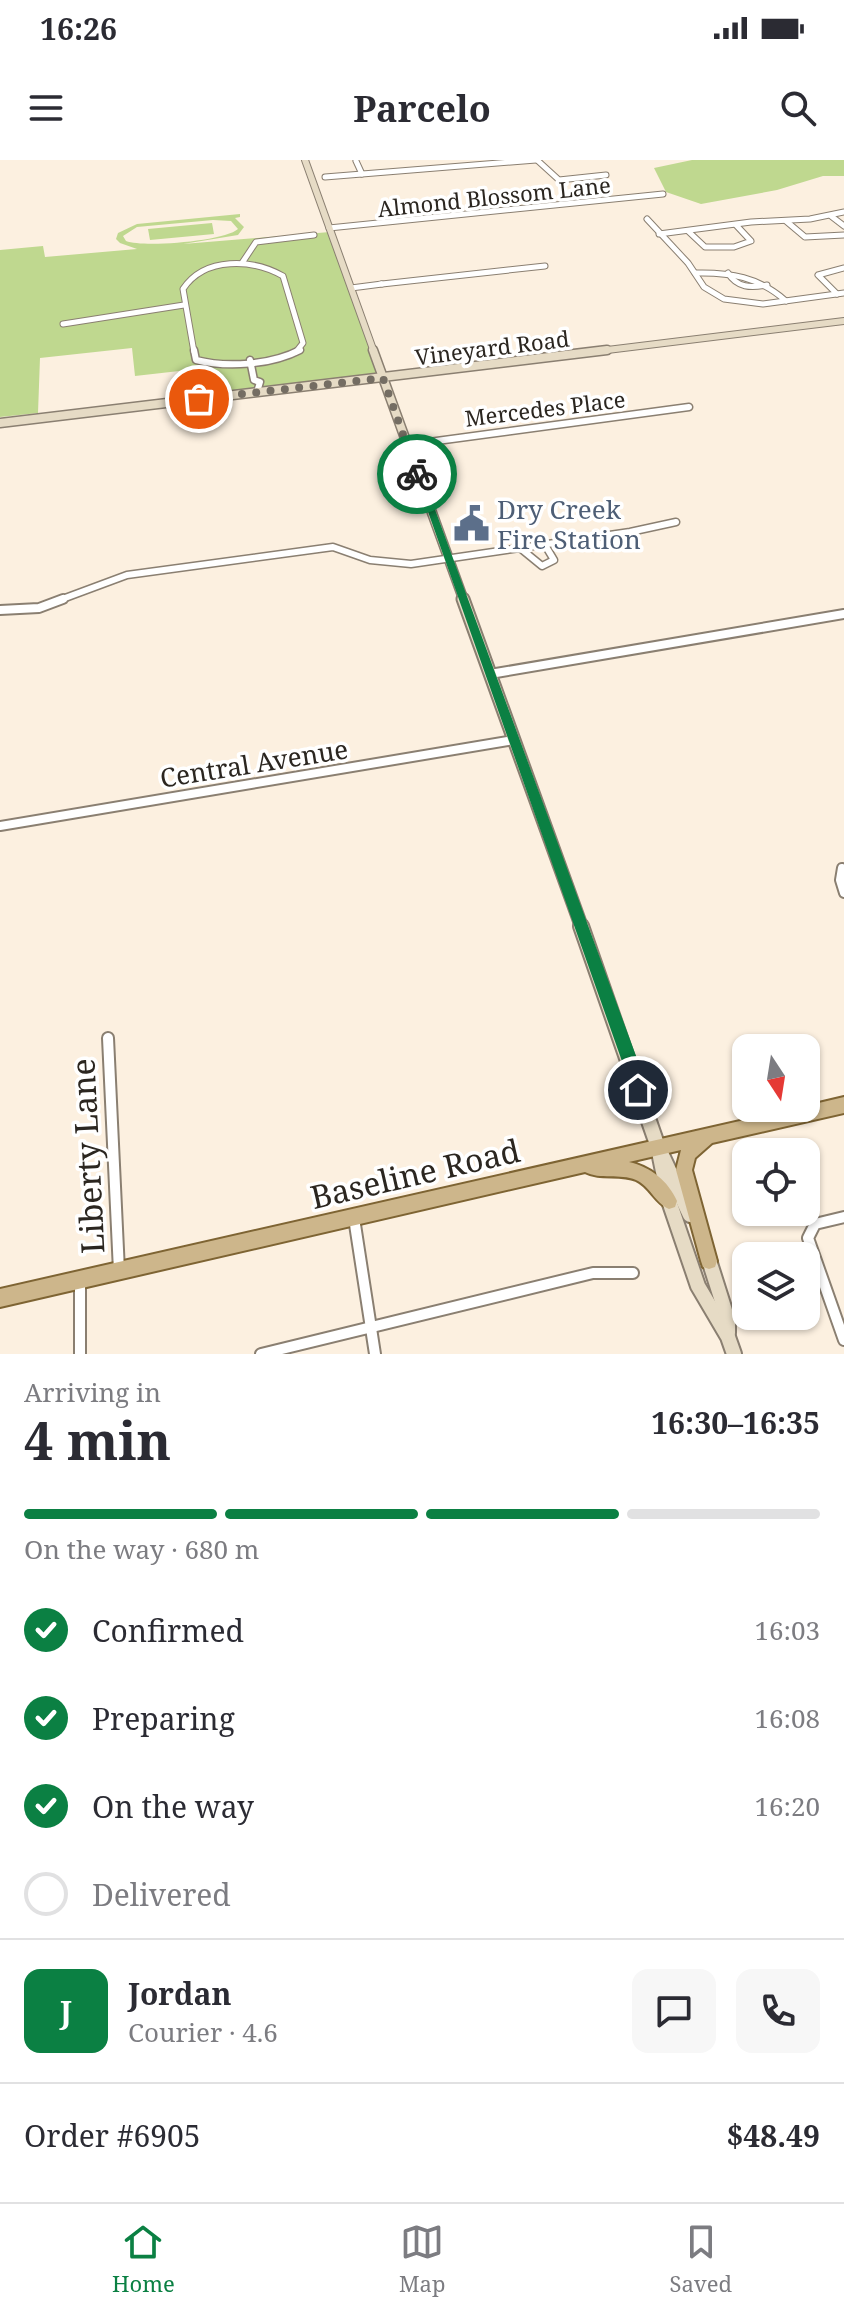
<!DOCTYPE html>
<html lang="en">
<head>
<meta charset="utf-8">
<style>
	:root { --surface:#fff; --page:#f7f7f7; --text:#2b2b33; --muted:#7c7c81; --line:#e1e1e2; --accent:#0b8043 }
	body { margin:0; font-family:"Noto Serif",serif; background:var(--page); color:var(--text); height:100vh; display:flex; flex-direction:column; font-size:30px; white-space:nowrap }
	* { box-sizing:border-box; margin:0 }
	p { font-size:26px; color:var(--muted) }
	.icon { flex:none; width:44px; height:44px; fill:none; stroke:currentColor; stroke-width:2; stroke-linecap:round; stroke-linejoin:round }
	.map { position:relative; height:1194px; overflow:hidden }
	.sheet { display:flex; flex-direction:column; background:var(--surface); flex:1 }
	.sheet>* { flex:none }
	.needle { width:52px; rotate:168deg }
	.buttons { position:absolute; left:732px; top:874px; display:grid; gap:16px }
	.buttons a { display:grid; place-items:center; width:88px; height:88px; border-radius:16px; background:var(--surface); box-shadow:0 2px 6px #0004; font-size:40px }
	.pin { position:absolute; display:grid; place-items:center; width:68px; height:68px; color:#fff; margin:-34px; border:4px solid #fff; border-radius:50%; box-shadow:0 2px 8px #0007 }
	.courier { position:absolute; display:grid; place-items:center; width:80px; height:80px; margin:-40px; border:6px solid #0b8043; border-radius:50%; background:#fff; color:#222; box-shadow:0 2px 10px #0007 }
	.summary em { font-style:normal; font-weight:700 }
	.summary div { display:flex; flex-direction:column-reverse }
	.summary { display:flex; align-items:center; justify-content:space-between; height:136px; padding:0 24px }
	h1 { font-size:52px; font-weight:700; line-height:60px }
	.bar { display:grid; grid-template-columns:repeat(4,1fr); gap:12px 8px; align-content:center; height:96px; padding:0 24px }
	.bar i { height:10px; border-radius:6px; background:var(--line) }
	.bar .current { background:var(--accent) }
	.bar p { grid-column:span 4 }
	.line { display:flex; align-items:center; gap:20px; padding:0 24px; border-top:2px solid var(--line) }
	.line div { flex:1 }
	.round { display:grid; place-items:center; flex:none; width:84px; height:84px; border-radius:16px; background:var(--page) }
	ol { padding:0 24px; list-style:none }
	li { display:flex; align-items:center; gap:24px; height:88px }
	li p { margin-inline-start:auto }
	li .icon { padding:8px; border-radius:50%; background:var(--accent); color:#fff; stroke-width:4 }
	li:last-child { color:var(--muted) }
	li i { width:44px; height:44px; border:4px solid var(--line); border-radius:50% }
	.status { display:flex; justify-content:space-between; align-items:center; height:56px; padding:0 40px; background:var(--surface); direction:ltr }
	.status svg { height:22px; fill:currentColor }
	header { display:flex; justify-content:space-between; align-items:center; height:104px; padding:0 24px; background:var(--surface); font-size:36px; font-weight:700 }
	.dock { display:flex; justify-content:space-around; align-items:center; height:112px; border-top:2px solid var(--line); background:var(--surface); font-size:22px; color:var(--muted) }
	.dock a { display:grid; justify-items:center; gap:4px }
	.dock .current { color:var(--accent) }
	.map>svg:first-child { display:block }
	.green { fill:#bfd88f; fill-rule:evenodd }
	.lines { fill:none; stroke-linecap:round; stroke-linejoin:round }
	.street-far3-casing { stroke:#8a7f71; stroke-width:7 }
	.street-far2-casing { stroke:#8a7f71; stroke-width:9 }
	.street-far1-casing { stroke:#8a7f71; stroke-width:12 }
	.street-casing { stroke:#8a7f71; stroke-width:14 }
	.secondary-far3-casing { stroke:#8a7f71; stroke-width:8 }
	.secondary-far2-casing { stroke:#8a7f71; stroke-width:11 }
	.secondary-far1-casing { stroke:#8a7f71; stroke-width:15 }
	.secondary-casing { stroke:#8a7f71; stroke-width:18 }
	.primary-casing { stroke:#7e6433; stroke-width:4 }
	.street-far3 { stroke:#fff; stroke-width:5 }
	.street-far2 { stroke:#fff; stroke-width:6 }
	.street-far1 { stroke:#fff; stroke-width:8 }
	.street { stroke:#fff; stroke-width:10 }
	.secondary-far3 { stroke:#e6dbc5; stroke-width:6 }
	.secondary-far2 { stroke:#e6dbc5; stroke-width:8 }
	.secondary-far1 { stroke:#e6dbc5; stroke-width:11 }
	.secondary { stroke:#e6dbc5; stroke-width:14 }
	.primary { fill:#cdb68b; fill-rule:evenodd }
	.route { fill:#0b8043 }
	.done { stroke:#746d63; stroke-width:8; stroke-dasharray:0 14.4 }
	.labels { text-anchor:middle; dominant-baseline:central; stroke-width:7; stroke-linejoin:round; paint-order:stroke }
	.far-street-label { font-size:22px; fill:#2b2620; stroke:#fff }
	.service-label { font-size:26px; fill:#4e5e75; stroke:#fff; text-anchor:start }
	.street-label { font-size:26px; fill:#2b2620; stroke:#fff }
	.near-street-label { font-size:32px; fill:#2b2620; stroke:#fff }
</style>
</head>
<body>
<div class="status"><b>16:26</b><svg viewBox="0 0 49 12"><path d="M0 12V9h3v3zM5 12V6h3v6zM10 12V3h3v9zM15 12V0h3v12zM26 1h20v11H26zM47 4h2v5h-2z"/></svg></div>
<header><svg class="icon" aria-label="menu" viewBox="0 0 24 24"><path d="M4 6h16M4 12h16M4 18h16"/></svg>Parcelo<svg class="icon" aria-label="search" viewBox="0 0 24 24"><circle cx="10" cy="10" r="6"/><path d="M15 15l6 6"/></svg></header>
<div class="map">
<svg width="844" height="1194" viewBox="0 0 844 1194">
	<rect width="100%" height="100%" fill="#fcf0e0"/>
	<!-- green -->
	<g class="green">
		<path d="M 692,0 L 844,0 L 844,16 L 823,16 L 777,30 L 701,44 L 666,32 L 654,8 Z"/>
		<path d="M 240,54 L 240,57 L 235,58 L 244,67 L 238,75 L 183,84 L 330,72 L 382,215 L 202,236 L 197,209 L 135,216 L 132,188 L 40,198 L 38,253 L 0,257 L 0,90 L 43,86 L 45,97 L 137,89 L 120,83 L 116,79 L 118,73 L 137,64 ZM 213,60 L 231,61 L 238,69 C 225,81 144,88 126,81 L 123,76 L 137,67 Z"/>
		<path d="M 212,63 L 214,74 L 150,80 L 148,69 Z"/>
	</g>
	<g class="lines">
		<defs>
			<g id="street-far3">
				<path d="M 537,0 L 559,20 L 606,15"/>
				<path d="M 356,1 L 362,14"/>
				<path d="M 325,17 L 536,0"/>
				<path d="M 831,56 L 844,66"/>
				<path d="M 647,59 L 688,103 L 704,127 L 724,139 L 763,144 L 844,133"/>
				<path d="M 786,61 L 805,77 L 844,75"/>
				<path d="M 329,68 L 663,34"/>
				<path d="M 688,71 L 705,87 L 734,87 L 751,81 L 736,65"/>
				<path d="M 659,74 L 751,62 L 810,59 L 844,52"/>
				<path d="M 242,103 L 256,82 L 314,75"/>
				<path d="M 695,113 C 730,112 759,117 786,141"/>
				<path d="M 728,113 C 737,128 751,128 767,125"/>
				<path d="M 382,124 L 545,106"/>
				<path d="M 351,128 L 382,124 L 359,127"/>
				<path d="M 837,134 L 818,115 L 844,108"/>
				<path d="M 63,164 L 184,145"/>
				<path d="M 194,192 L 183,129 C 205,96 253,99 283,116 L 303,183 L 296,192"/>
			</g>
			<g id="street-far2">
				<path d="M 194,190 L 196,200 C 227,208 271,205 300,190"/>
				<path d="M 250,200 L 254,220 L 260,222 L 257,232"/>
				<path d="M 407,285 L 689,247"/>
				<path d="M 520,388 L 542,406 L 554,400 L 545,385"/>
				<path d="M 57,441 L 127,415 L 333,387 L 370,400 L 411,404 L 630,372 L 676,362"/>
			</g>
			<g id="street-far1">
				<path d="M 0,450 L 39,448 L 63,439"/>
				<path d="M 490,514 L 844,454"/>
				<path d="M 0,666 L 514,580"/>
				<path d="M 842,708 L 840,720 L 844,733"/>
			</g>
			<g id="street">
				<path d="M 108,878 L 119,1111"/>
				<path d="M 844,1057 L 815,1064 L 808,1078 L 844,1180"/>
				<path d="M 354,1058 L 375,1194"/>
				<path d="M 80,1120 L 80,1194"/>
				<path d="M 261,1194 L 593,1113 L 633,1113"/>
			</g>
			<g id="secondary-far3">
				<path d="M 305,0 L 374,192"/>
				<path d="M 591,192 L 844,161"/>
			</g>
			<g id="secondary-far2">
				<path d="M 373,190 L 464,441"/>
				<path d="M 0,263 L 607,190"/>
			</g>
			<path id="secondary-far1" d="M 463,439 L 582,768"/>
			<g id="secondary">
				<path d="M 581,766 L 658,987 L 669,1041 L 698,1126 L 728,1177 L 734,1194"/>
				<path d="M 660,991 L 690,1055"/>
				<path d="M 708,1097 L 728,1160 L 728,1173"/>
			</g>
			<path id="primary" d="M 844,937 L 844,953 L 712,983 L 695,998 L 692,1010 L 717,1101 L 715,1107 L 709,1109 L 703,1107 L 701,1101 L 676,1010 L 681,990 L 629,1002 C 651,1007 668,1021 677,1041 L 675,1047 L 669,1049 C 655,1043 650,1026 636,1020 C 620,1013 600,1020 585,1012 L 0,1147 L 0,1129 L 797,948 L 806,948 L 806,946 Z"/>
		</defs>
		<!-- street-far3 casing -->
		<use href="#street-far3" class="street-far3-casing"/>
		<!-- street-far2 casing -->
		<use href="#street-far2" class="street-far2-casing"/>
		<!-- street-far1 casing -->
		<use href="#street-far1" class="street-far1-casing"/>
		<!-- street casing -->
		<use href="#street" class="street-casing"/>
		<!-- secondary-far3 casing -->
		<use href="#secondary-far3" class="secondary-far3-casing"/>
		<!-- secondary-far2 casing -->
		<use href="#secondary-far2" class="secondary-far2-casing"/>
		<!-- secondary-far1 casing -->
		<use href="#secondary-far1" class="secondary-far1-casing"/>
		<!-- secondary casing -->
		<use href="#secondary" class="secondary-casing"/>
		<!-- primary casing -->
		<use href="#primary" class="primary-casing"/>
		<!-- street-far3 -->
		<use href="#street-far3" class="street-far3"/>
		<!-- street-far2 -->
		<use href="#street-far2" class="street-far2"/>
		<!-- street-far1 -->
		<use href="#street-far1" class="street-far1"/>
		<!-- street -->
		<use href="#street" class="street"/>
		<!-- secondary-far3 -->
		<use href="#secondary-far3" class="secondary-far3"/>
		<!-- secondary-far2 -->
		<use href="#secondary-far2" class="secondary-far2"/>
		<!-- secondary-far1 -->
		<use href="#secondary-far1" class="secondary-far1"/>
		<!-- secondary -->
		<use href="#secondary" class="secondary"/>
		<!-- primary -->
		<use href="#primary" class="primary"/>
	</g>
	<!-- route -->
	<path class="route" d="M 414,312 L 422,314 L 639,904 L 646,930 L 643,936 L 638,939 L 632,936 L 623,904 Z"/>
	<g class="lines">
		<!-- done -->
		<path class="done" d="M 199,239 L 383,218 L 417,314"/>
	</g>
	<!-- icons -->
	<defs>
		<symbol id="civic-bare" viewBox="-9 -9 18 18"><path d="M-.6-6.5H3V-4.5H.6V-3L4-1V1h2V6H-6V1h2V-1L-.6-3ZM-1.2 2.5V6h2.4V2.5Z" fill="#5c6f8a" stroke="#fff" stroke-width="2.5" paint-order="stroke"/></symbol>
	</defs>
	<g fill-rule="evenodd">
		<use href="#civic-bare" x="446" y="338" width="51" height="51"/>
	</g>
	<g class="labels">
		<!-- far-street labels -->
		<g class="far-street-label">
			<text transform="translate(494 36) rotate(-6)">Almond Blossom Lane</text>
			<text transform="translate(492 187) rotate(-7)">Vineyard Road</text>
			<text transform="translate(545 248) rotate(-7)">Mercedes Place</text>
		</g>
		<!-- service labels -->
		<g class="service-label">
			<text x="497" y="349">Dry Creek<tspan x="497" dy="30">Fire Station</tspan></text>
		</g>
		<!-- street labels -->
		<g class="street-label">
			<text transform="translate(254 603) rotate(-9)">Central Avenue</text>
		</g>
		<!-- near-street labels -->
		<g class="near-street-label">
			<text transform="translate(87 996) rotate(-93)">Liberty Lane</text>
			<text transform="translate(415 1013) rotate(-13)">Baseline Road</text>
		</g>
	</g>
</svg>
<div class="buttons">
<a><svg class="needle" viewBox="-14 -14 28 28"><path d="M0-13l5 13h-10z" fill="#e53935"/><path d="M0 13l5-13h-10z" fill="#7c7c81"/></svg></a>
<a><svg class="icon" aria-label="locate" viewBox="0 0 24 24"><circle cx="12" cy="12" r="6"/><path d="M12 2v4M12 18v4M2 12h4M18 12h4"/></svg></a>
<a><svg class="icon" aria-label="layers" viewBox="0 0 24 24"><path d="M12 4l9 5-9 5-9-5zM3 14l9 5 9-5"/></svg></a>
</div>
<div class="pin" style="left:199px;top:239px;background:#ea580c"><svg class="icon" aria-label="bag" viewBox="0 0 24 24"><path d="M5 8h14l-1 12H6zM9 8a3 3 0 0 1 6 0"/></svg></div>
<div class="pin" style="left:638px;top:930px;background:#1f2937"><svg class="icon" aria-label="home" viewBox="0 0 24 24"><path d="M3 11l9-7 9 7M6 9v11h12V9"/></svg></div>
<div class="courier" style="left:417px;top:314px"><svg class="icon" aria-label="bike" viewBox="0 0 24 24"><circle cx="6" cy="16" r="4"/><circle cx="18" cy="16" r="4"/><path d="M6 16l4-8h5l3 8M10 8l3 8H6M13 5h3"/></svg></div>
</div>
<section class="sheet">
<div class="summary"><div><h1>4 min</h1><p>Arriving in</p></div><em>16:30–16:35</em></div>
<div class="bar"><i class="current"></i><i class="current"></i><i class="current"></i><i></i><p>On the way · 680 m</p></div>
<ol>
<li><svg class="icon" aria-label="check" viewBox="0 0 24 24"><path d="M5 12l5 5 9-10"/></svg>Confirmed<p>16:03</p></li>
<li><svg class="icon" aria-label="check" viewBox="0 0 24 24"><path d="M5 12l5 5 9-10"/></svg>Preparing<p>16:08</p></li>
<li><svg class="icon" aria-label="check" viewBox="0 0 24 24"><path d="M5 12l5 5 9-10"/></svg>On the way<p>16:20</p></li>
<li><i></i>Delivered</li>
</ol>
<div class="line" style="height:144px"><b class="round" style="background:var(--accent);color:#fff">J</b><div><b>Jordan</b><p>Courier · 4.6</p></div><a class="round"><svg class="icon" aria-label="chat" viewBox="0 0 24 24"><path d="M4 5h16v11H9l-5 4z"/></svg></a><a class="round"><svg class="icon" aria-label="phone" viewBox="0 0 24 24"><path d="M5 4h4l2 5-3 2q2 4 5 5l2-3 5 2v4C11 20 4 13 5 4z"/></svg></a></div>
<div class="line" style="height:104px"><div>Order #6905</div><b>$48.49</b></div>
</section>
<nav class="dock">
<a class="current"><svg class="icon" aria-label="home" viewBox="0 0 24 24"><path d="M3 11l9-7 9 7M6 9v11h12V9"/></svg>Home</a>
<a><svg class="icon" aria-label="map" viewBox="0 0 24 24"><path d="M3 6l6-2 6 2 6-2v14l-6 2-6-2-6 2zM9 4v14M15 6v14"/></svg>Map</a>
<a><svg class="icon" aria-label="saved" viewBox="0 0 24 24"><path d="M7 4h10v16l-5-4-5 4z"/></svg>Saved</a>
</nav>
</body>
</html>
